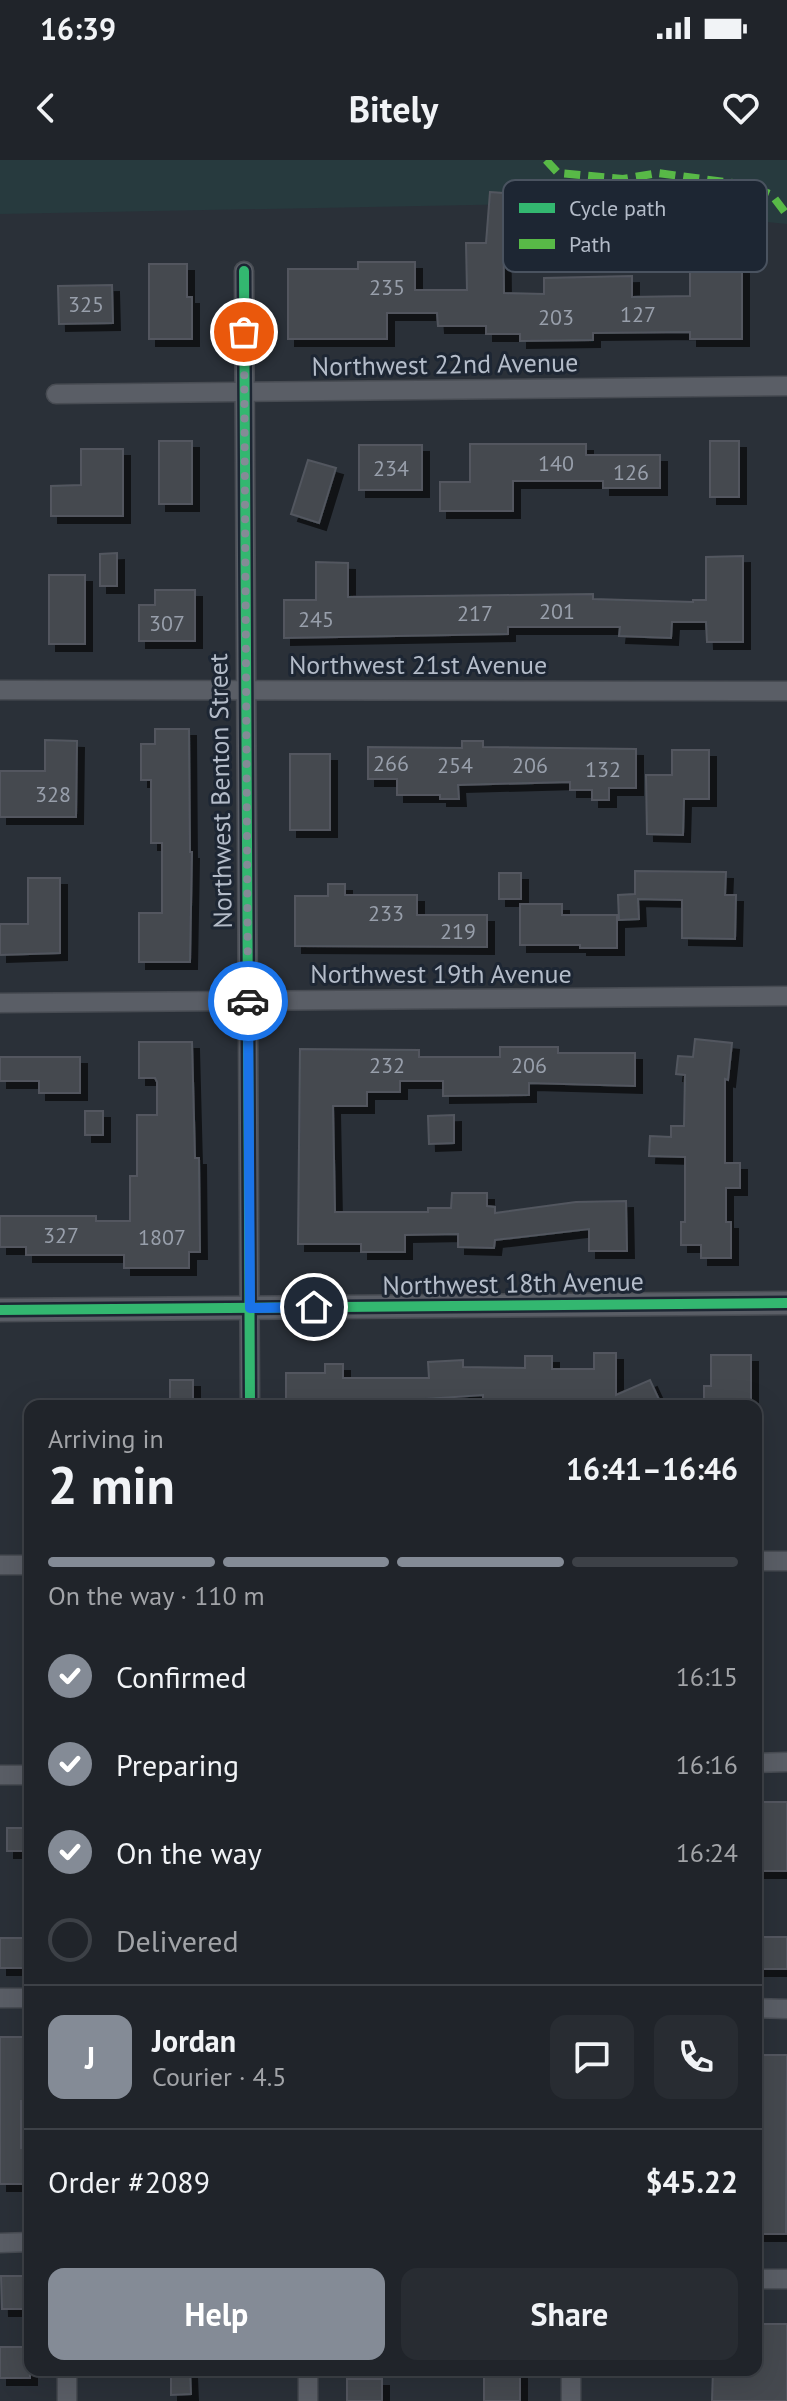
<!DOCTYPE html>
<html lang="en">
<head>
<meta charset="utf-8">
<style>
	:root { --surface:#20242a; --page:#282c32; --text:#f1f3f6; --muted:#a2a4a8; --line:#3d4147; --accent:#848b96 }
	body { margin:0; font-family:"PT Sans",sans-serif; background:var(--page); color:var(--text); height:100vh; display:flex; flex-direction:column; font-size:30px; white-space:nowrap }
	* { box-sizing:border-box; margin:0 }
	p { font-size:26px; color:var(--muted) }
	.icon { flex:none; width:44px; height:44px; fill:none; stroke:currentColor; stroke-width:2; stroke-linecap:round; stroke-linejoin:round }
	.map { position:relative; flex:1; overflow:hidden }
	.panel { position:absolute; left:24px; top:1240px; width:738px; height:976px; display:flex; flex-direction:column; background:var(--surface); border-radius:16px; box-shadow:0 8px 32px #0002,0 0 0 2px var(--line) }
	.panel>* { flex:none }
	.pin { position:absolute; display:grid; place-items:center; width:68px; height:68px; color:#fff; margin:-34px; border:4px solid #fff; border-radius:50%; box-shadow:0 2px 8px #0007 }
	.courier { position:absolute; display:grid; place-items:center; width:80px; height:80px; margin:-40px; border:6px solid #1a73e8; border-radius:50%; background:#fff; color:#222; box-shadow:0 2px 10px #0007 }
	.headline em { font-style:normal; font-weight:600 }
	.headline div { display:flex; flex-direction:column-reverse }
	.headline { display:flex; align-items:center; justify-content:space-between; height:136px; padding:0 24px }
	h1 { font-size:52px; font-weight:600; line-height:60px }
	.bar { display:grid; grid-template-columns:repeat(4,1fr); gap:12px 8px; align-content:center; height:96px; padding:0 24px }
	.bar i { height:10px; border-radius:6px; background:var(--line) }
	.bar .selected { background:var(--accent) }
	.bar p { grid-column:span 4 }
	.line { display:flex; align-items:center; gap:20px; padding:0 24px; border-top:2px solid var(--line) }
	.line div { flex:1 }
	.round { display:grid; place-items:center; flex:none; width:84px; height:84px; border-radius:16px; background:var(--page) }
	ol { padding:0 24px; list-style:none }
	li { display:flex; align-items:center; gap:24px; height:88px }
	li p { margin-inline-start:auto }
	li .icon { padding:8px; border-radius:50%; background:var(--accent); color:#fff; stroke-width:4 }
	li:last-child { color:var(--muted) }
	li i { width:44px; height:44px; border:4px solid var(--line); border-radius:50% }
	.cta { display:flex; gap:16px; margin-top:auto; padding:16px 24px }
	.cta a { flex:1; height:92px; border-radius:16px; background:var(--accent); color:#fff; font-size:32px; font-weight:600; line-height:92px; text-align:center }
	.cta a+a { background:var(--page); color:var(--text) }
	.status { display:flex; justify-content:space-between; align-items:center; height:56px; padding:0 40px; background:var(--surface); direction:ltr }
	.status svg { height:22px; fill:currentColor }
	header { display:flex; justify-content:space-between; align-items:center; height:104px; padding:0 24px; background:var(--surface); font-size:36px; font-weight:600 }
	.map>svg:first-child { display:block }
	.green { fill:#273a3e }
	.building { fill:#444950; stroke:#52575f; stroke-width:2; filter:url(#shadow) }
	.lines { fill:none; stroke-linecap:round; stroke-linejoin:round }
	.minor-casing { stroke:#484c53; stroke-width:21 }
	.tertiary-casing { stroke:#484c53; stroke-width:25 }
	.minor { stroke:#5a5e66; stroke-width:18 }
	.tertiary { stroke:#5a5e66; stroke-width:22 }
	.quiet { stroke:#58b947; stroke-width:8; stroke-dasharray:16 8; stroke-linecap:butt }
	.cycleway-casing { stroke:#1d2633; stroke-width:15 }
	.cycleway { stroke:#33b770; stroke-width:10 }
	.done { stroke:#848b96; stroke-width:8; stroke-dasharray:0 14.4 }
	.route { stroke:#1a73e8; stroke-width:10 }
	.labels { text-anchor:middle; dominant-baseline:central; stroke-width:6; stroke-linejoin:round; paint-order:stroke }
	.number-label { font-size:22px; fill:#989fab }
	.street-label { font-size:26px; fill:#b4bcc9; stroke:#1d2633 }
	.key { fill:#1d2633; stroke:#4a5360; stroke-width:2 }
	.key-label { font-size:22px; fill:#b4bcc9 }
</style>
</head>
<body>
<div class="status"><b>16:39</b><svg viewBox="0 0 49 12"><path d="M0 12V9h3v3zM5 12V6h3v6zM10 12V3h3v9zM15 12V0h3v12zM26 1h20v11H26zM47 4h2v5h-2z"/></svg></div>
<header><svg class="icon" aria-label="back" viewBox="0 0 24 24"><path d="M15 5l-7 7 7 7"/></svg>Bitely<svg class="icon" aria-label="heart" viewBox="0 0 24 24"><path d="M12 20l-8-8c-3-5 5-10 8-4 3-6 11-1 8 4z"/></svg></header>
<div class="map">
<svg width="787" height="2241" viewBox="0 0 787 2241">
	<defs>
		<filter id="shadow"><feDropShadow dx="7" dy="7" stdDeviation="0" flood-color="#0009"/></filter>
	</defs>
	<rect width="100%" height="100%" fill="#2a3038"/>
	<!-- green -->
	<path class="green" d="M 0,0 L 787,0 L 787,64 L 574,43 L 0,54 Z"/>
	<!-- building -->
	<g class="building">
		<path d="M 490,32 L 503,33 L 504,133 L 544,134 L 544,118 L 632,116 L 632,137 L 690,136 L 690,107 L 742,107 L 742,179 L 690,179 L 690,172 L 593,173 L 593,180 L 520,181 L 520,174 L 486,174 L 486,166 L 438,166 L 437,153 L 387,153 L 387,179 L 288,179 L 288,109 L 358,109 L 358,102 L 415,102 L 415,130 L 467,130 L 466,83 L 486,83 Z"/>
		<path d="M 149,104 L 187,104 L 187,137 L 192,137 L 192,179 L 149,179 Z"/>
		<path d="M 112,125 L 113,163 L 59,164 L 58,126 Z"/>
		<rect x="159" y="281" width="33" height="63"/>
		<rect x="710" y="281" width="29" height="56"/>
		<path d="M 470,284 L 586,284 L 586,295 L 660,295 L 660,328 L 603,328 L 603,321 L 513,321 L 513,351 L 440,351 L 440,322 L 470,322 Z"/>
		<rect x="359" y="285" width="63" height="45"/>
		<path d="M 81,289 L 123,289 L 123,356 L 51,356 L 51,326 L 81,325 Z"/>
		<path d="M 308,300 L 336,308 L 319,363 L 291,354 Z"/>
		<path d="M 117,393 L 117,426 L 100,426 L 100,394 Z"/>
		<path d="M 743,396 L 743,482 L 707,482 L 706,462 L 672,462 L 671,478 L 619,476 L 620,467 L 508,467 L 508,474 L 284,478 L 284,440 L 316,440 L 316,402 L 348,403 L 348,437 L 593,434 L 593,439 L 693,442 L 693,440 L 706,440 L 706,397 Z"/>
		<rect x="49" y="415" width="36" height="69"/>
		<path d="M 155,430 L 195,430 L 195,481 L 139,481 L 139,445 L 155,445 Z"/>
		<path d="M 155,569 L 189,569 L 190,692 L 192,692 L 190,802 L 139,802 L 139,753 L 162,753 L 162,683 L 151,683 L 151,620 L 141,620 L 141,584 L 155,584 Z"/>
		<path d="M 45,580 L 77,581 L 76,657 L 0,657 L 0,611 L 45,611 Z"/>
		<path d="M 462,581 L 483,581 L 483,587 L 636,589 L 636,628 L 609,628 L 609,640 L 592,640 L 592,630 L 570,630 L 570,622 L 458,625 L 459,639 L 440,639 L 440,635 L 397,635 L 397,619 L 368,619 L 368,587 L 462,588 Z"/>
		<path d="M 672,590 L 709,590 L 709,639 L 684,639 L 683,675 L 647,674 L 646,615 L 672,615 Z"/>
		<rect x="290" y="594" width="40" height="76"/>
		<path d="M 635,711 L 726,712 L 725,735 L 736,735 L 735,779 L 682,778 L 682,740 L 638,739 L 639,759 L 619,760 L 618,735 L 635,734 Z"/>
		<rect x="499" y="713" width="22" height="26"/>
		<path d="M 28,718 L 60,718 L 60,793 L 0,795 L 0,764 L 28,764 Z"/>
		<path d="M 328,724 L 345,724 L 345,735 L 417,735 L 417,755 L 487,755 L 487,787 L 295,786 L 295,736 L 328,736 Z"/>
		<path d="M 520,744 L 562,744 L 562,755 L 617,755 L 617,788 L 580,788 L 580,785 L 520,785 Z"/>
		<path d="M 695,879 L 732,883 L 728,920 L 725,919 L 725,1003 L 740,1003 L 740,1028 L 726,1028 L 726,1062 L 731,1062 L 731,1098 L 701,1098 L 701,1085 L 681,1085 L 681,1062 L 685,1062 L 685,997 L 649,996 L 650,976 L 671,977 L 671,966 L 684,966 L 685,915 L 676,914 L 678,896 L 693,897 Z"/>
		<path d="M 139,882 L 192,882 L 195,998 L 199,998 L 200,1092 L 189,1092 L 189,1108 L 124,1108 L 124,1095 L 26,1095 L 26,1087 L 0,1087 L 0,1056 L 96,1056 L 96,1061 L 130,1061 L 130,1016 L 137,1016 L 137,955 L 157,955 L 157,922 L 155,918 L 139,918 Z"/>
		<path d="M 500,887 L 558,887 L 558,893 L 635,893 L 635,926 L 529,923 L 529,935 L 443,936 L 443,921 L 400,921 L 400,932 L 367,932 L 367,946 L 333,946 L 335,1052 L 428,1052 L 428,1048 L 451,1048 L 452,1033 L 487,1033 L 487,1046 L 495,1047 L 495,1053 L 576,1042 L 626,1041 L 627,1091 L 589,1091 L 589,1069 L 495,1080 L 494,1088 L 458,1087 L 458,1074 L 405,1075 L 405,1092 L 361,1092 L 361,1084 L 298,1084 L 300,889 L 419,890 L 419,897 L 500,897 Z"/>
		<path d="M 0,897 L 80,897 L 80,933 L 39,933 L 39,921 L 0,921 Z"/>
		<rect x="85" y="951" width="18" height="24"/>
		<path d="M 454,955 L 454,983 L 429,984 L 428,956 Z"/>
		<path d="M 594,1193 L 616,1193 L 616,1235 L 650,1220 L 662,1246 L 483,1246 L 483,1235 L 412,1240 L 412,1246 L 286,1246 L 286,1213 L 325,1213 L 325,1204 L 343,1204 L 343,1218 L 429,1218 L 428,1202 L 463,1200 L 463,1207 L 525,1208 L 525,1196 L 552,1196 L 552,1209 L 594,1209 Z"/>
		<path d="M 711,1195 L 751,1195 L 751,1246 L 704,1246 L 704,1226 L 711,1226 Z"/>
		<rect x="170" y="1220" width="23" height="26"/>
		<rect x="756" y="1642" width="31" height="69"/>
		<rect x="7" y="1668" width="23" height="23"/>
		<rect x="756" y="1777" width="31" height="32"/>
		<rect x="0" y="1778" width="30" height="30"/>
		<path d="M 0,1877 L 30,1877 L 30,1941 L 21,1941 L 21,1988 L 30,1988 L 30,2024 L 0,2024 Z"/>
		<path d="M 756,1895 L 787,1895 L 786,2074 L 756,2074 Z"/>
		<path d="M 1,2116 L 30,2116 L 30,2149 L 2,2149 Z"/>
		<path d="M 756,2164 L 787,2164 L 787,2241 L 712,2241 L 713,2210 L 756,2212 Z"/>
		<rect x="0" y="2187" width="30" height="31"/>
		<path d="M 171,2210 L 190,2210 L 191,2234 L 171,2235 Z"/>
		<rect x="484" y="2210" width="36" height="31"/>
		<rect x="347" y="2219" width="35" height="22"/>
	</g>
	<g class="lines">
		<defs>
			<g id="minor">
				<path d="M 244,111 L 250,1246"/>
				<path d="M 56,234 L 787,226"/>
				<path d="M 0,530 L 787,531"/>
				<path d="M 0,843 L 787,836"/>
				<path d="M 756,1401 L 787,1401"/>
				<path d="M 0,1405 L 30,1405"/>
				<path d="M 756,1603 L 787,1602"/>
				<path d="M 0,1615 L 30,1615"/>
				<path d="M 0,1838 L 30,1838"/>
				<path d="M 756,1848 L 787,1849"/>
				<path d="M 0,2083 L 30,2082"/>
				<path d="M 756,2119 L 787,2119"/>
				<path d="M 67,2241 L 67,2210"/>
				<path d="M 308,2241 L 308,2210"/>
				<path d="M 571,2241 L 571,2210"/>
			</g>
			<path id="tertiary" d="M 0,1150 L 787,1143"/>
		</defs>
		<!-- minor casing -->
		<use href="#minor" class="minor-casing"/>
		<!-- tertiary casing -->
		<use href="#tertiary" class="tertiary-casing"/>
		<!-- minor -->
		<use href="#minor" class="minor"/>
		<!-- tertiary -->
		<use href="#tertiary" class="tertiary"/>
		<!-- quiet -->
		<path class="quiet" d="M 546,0 L 558,13 L 623,19 L 658,13 L 747,25 L 772,35 L 787,55"/>
		<defs>
			<g id="cycleway">
				<path d="M 244,111 L 250,1246"/>
				<path d="M 0,1150 L 787,1143"/>
			</g>
		</defs>
		<!-- cycleway casing -->
		<use href="#cycleway" class="cycleway-casing"/>
		<!-- cycleway -->
		<use href="#cycleway" class="cycleway"/>
	</g>
	<g class="lines">
		<!-- done -->
		<path class="done" d="M 244,172 L 248,841"/>
		<!-- route -->
		<path class="route" d="M 248,841 L 250,1148 L 314,1147"/>
	</g>
	<g class="labels">
		<!-- number labels -->
		<g class="number-label">
			<text x="387" y="127">235</text>
			<text x="86" y="144">325</text>
			<text x="638" y="154">127</text>
			<text x="556" y="157">203</text>
			<text x="556" y="303">140</text>
			<text x="391" y="308">234</text>
			<text x="631" y="312">126</text>
			<text x="557" y="451">201</text>
			<text x="475" y="453">217</text>
			<text x="316" y="459">245</text>
			<text x="167" y="463">307</text>
			<text x="391" y="603">266</text>
			<text x="455" y="605">254</text>
			<text x="530" y="605">206</text>
			<text x="603" y="609">132</text>
			<text x="53" y="634">328</text>
			<text x="386" y="753">233</text>
			<text x="458" y="771">219</text>
			<text x="387" y="905">232</text>
			<text x="529" y="905">206</text>
			<text x="61" y="1075">327</text>
			<text x="162" y="1077">1807</text>
		</g>
		<!-- street labels -->
		<g class="street-label">
			<text transform="translate(445 204) rotate(-1)">Northwest 22nd Avenue</text>
			<text x="418" y="504">Northwest 21st Avenue</text>
			<text transform="translate(220 631) rotate(-91)">Northwest Benton Street</text>
			<text x="441" y="813">Northwest 19th Avenue</text>
			<text transform="translate(513 1123) rotate(-1)">Northwest 18th Avenue</text>
		</g>
	</g>
	<!-- legend -->
	<rect x="503" y="20" width="264" height="92" rx="12" class="key"/>
	<rect x="519" y="43" width="36" height="10" fill="#33b770"/>
	<rect x="519" y="79" width="36" height="10" fill="#58b947"/>
	<g class="key-label">
		<text x="569" y="56">Cycle path</text>
		<text x="569" y="92">Path</text>
	</g>
</svg>
<div class="pin" style="left:244px;top:172px;background:#ea580c"><svg class="icon" aria-label="bag" viewBox="0 0 24 24"><path d="M5 8h14l-1 12H6zM9 8a3 3 0 0 1 6 0"/></svg></div>
<div class="pin" style="left:314px;top:1147px;background:#1f2937"><svg class="icon" aria-label="home" viewBox="0 0 24 24"><path d="M3 11l9-7 9 7M6 9v11h12V9"/></svg></div>
<div class="courier" style="left:248px;top:841px"><svg class="icon" aria-label="car" viewBox="0 0 24 24"><path d="M5 17H2v-5l4-1 3-4h7l3 4 3 1v5h-3M9 17h6M6 11h13"/><circle cx="7" cy="17" r="2"/><circle cx="17" cy="17" r="2"/></svg></div>
<section class="panel">
<div class="headline"><div><h1>2 min</h1><p>Arriving in</p></div><em>16:41–16:46</em></div>
<div class="bar"><i class="selected"></i><i class="selected"></i><i class="selected"></i><i></i><p>On the way · 110 m</p></div>
<ol>
<li><svg class="icon" aria-label="check" viewBox="0 0 24 24"><path d="M5 12l5 5 9-10"/></svg>Confirmed<p>16:15</p></li>
<li><svg class="icon" aria-label="check" viewBox="0 0 24 24"><path d="M5 12l5 5 9-10"/></svg>Preparing<p>16:16</p></li>
<li><svg class="icon" aria-label="check" viewBox="0 0 24 24"><path d="M5 12l5 5 9-10"/></svg>On the way<p>16:24</p></li>
<li><i></i>Delivered</li>
</ol>
<div class="line" style="height:144px"><b class="round" style="background:var(--accent);color:#fff">J</b><div><b>Jordan</b><p>Courier · 4.5</p></div><a class="round"><svg class="icon" aria-label="chat" viewBox="0 0 24 24"><path d="M4 5h16v11H9l-5 4z"/></svg></a><a class="round"><svg class="icon" aria-label="phone" viewBox="0 0 24 24"><path d="M5 4h4l2 5-3 2q2 4 5 5l2-3 5 2v4C11 20 4 13 5 4z"/></svg></a></div>
<div class="line" style="height:104px"><div>Order #2089</div><b>$45.22</b></div>
<div class="cta"><a>Help</a><a>Share</a></div>
</section>
</div>
</body>
</html>
